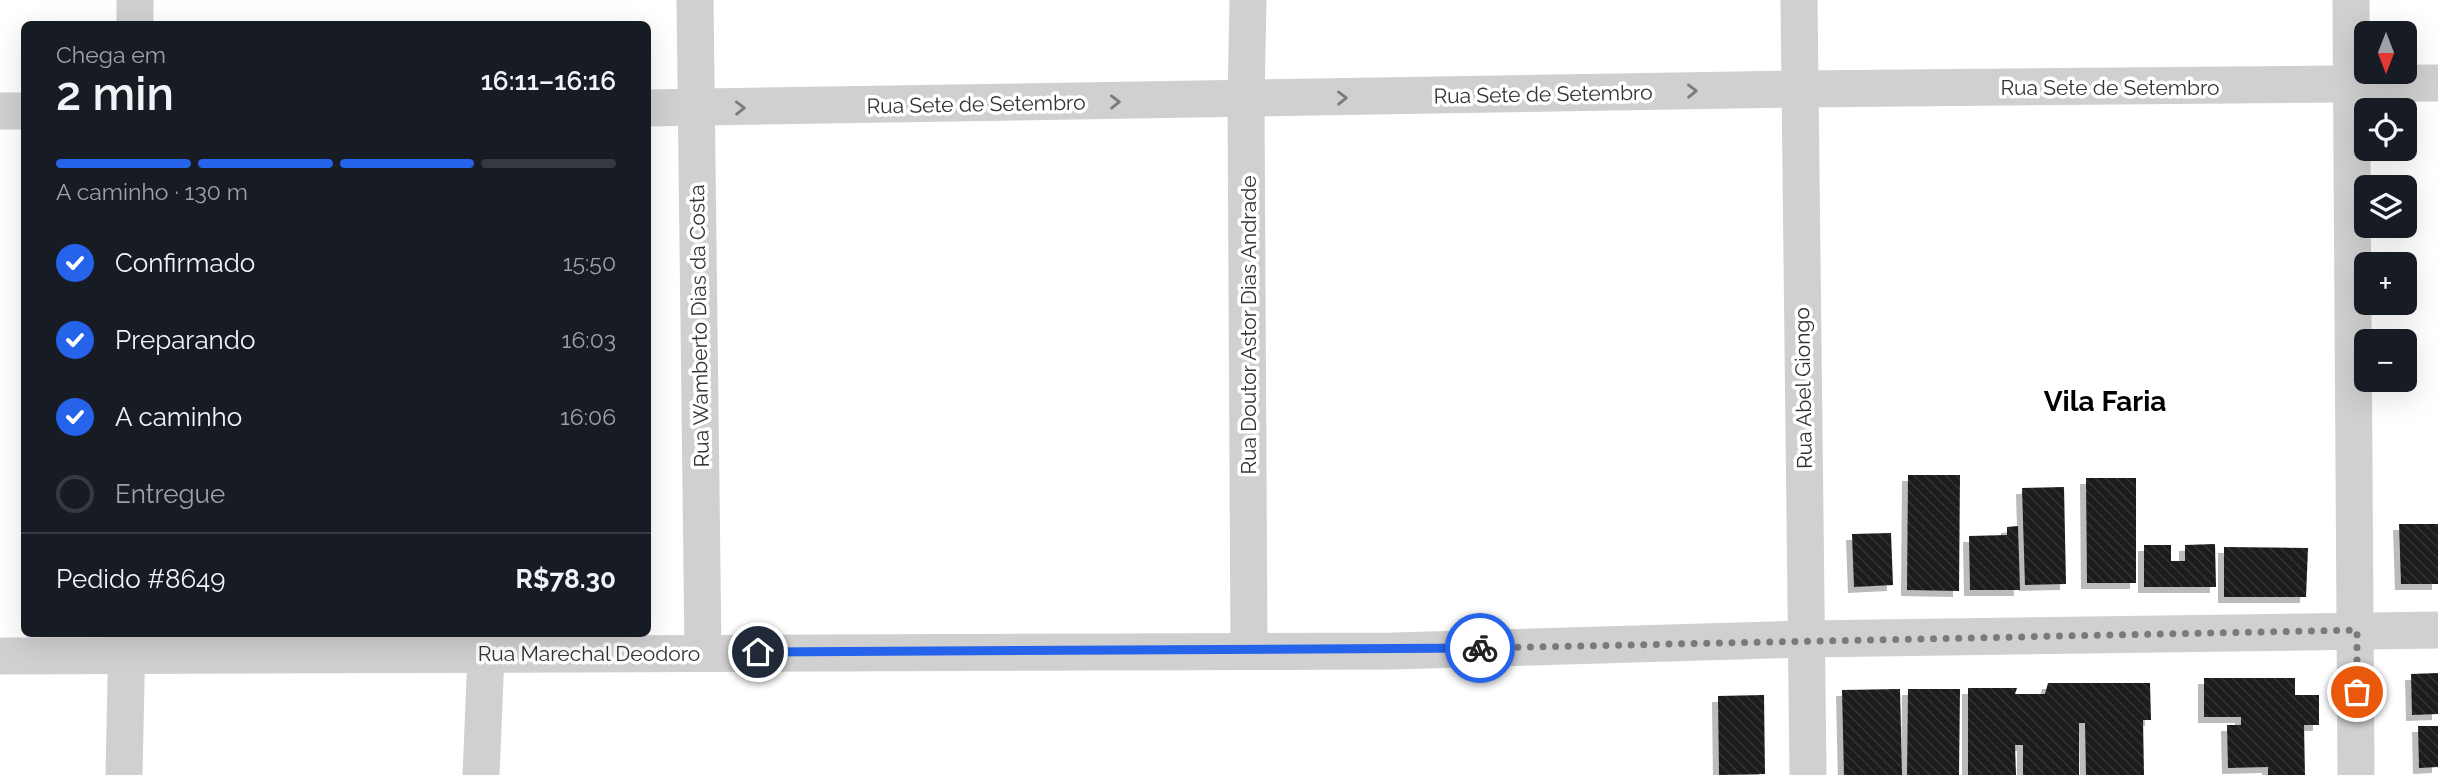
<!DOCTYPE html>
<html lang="pt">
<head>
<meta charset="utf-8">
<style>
	:root { --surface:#171b24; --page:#20242c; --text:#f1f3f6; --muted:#9ea1a6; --line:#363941; --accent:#2563eb }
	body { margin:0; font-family:Raleway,sans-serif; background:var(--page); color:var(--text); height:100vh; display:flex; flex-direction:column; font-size:26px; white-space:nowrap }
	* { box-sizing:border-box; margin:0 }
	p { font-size:23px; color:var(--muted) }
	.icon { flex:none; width:38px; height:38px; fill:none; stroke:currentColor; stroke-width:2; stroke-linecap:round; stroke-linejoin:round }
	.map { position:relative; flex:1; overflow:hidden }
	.details { position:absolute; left:21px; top:21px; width:630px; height:616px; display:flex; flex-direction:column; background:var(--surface); border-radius:10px; box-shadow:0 7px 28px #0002 }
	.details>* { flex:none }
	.needle { width:46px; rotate:180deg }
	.tools { position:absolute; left:2354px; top:21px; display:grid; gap:14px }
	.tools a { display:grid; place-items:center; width:63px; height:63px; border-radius:10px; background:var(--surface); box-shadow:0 7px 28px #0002; font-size:35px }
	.pin { position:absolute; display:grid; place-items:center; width:60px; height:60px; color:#fff; margin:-30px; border:4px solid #fff; border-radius:50%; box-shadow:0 2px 7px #0007 }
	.courier { position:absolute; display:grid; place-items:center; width:70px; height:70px; margin:-35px; border:5px solid #2563eb; border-radius:50%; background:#fff; color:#222; box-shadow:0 2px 9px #0007 }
	.summary em { font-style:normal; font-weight:600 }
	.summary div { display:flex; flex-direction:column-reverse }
	.summary { display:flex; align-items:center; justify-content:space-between; height:119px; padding:0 35px }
	h1 { font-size:46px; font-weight:600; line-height:52px }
	.bar { display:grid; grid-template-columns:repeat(4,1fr); gap:10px 7px; align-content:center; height:84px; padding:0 35px }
	.bar i { height:9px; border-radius:5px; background:var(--line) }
	.bar .current { background:var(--accent) }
	.bar p { grid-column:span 4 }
	.line { display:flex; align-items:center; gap:18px; padding:0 35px; border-top:2px solid var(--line) }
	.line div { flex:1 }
	ol { padding:0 35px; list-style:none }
	li { display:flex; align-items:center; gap:21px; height:77px }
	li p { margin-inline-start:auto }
	li .icon { padding:7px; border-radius:50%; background:var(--accent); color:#fff; stroke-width:4 }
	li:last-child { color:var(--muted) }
	li i { width:38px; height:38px; border:4px solid var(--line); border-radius:50% }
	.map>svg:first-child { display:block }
	.building { fill:url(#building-back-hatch); filter:url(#shadow) }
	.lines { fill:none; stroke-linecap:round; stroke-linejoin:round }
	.minor { stroke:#d0d0d0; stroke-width:37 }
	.oneway { stroke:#7a7a7a }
	.done { stroke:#7a7a7a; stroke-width:7; stroke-dasharray:0 12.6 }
	.route { stroke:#2563eb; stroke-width:9 }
	.labels { text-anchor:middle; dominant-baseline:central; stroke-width:7; stroke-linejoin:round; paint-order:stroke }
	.street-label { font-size:21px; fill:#333; stroke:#fff }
	.district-label { font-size:28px; font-weight:bold; fill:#000; stroke:#fff }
</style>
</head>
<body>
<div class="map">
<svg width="2438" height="775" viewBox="0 0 2438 775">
	<defs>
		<pattern id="building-back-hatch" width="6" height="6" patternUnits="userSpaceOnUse" patternTransform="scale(1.75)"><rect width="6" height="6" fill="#1a1a1a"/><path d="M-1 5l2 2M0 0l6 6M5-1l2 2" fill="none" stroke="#333"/></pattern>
		<filter id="shadow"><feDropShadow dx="-6" dy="6" stdDeviation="0" flood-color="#0004"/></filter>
	</defs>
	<rect width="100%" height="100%" fill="#fff"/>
	<!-- building -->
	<g class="building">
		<path d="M 1908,475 L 1960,475 L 1959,591 L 1907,590 Z"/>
		<path d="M 2086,478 L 2136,478 L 2136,583 L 2087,583 Z"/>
		<path d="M 2064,487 L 2066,584 L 2025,585 L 2022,488 Z"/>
		<path d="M 2399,524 L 2438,524 L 2438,584 L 2401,584 Z"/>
		<path d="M 2018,526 L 2020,590 L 1970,590 L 1969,536 L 2007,535 L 2007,527 Z"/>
		<path d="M 1891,533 L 1893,585 L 1854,587 L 1852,534 Z"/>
		<path d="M 2215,544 L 2216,587 L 2144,587 L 2144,545 L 2171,545 L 2171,561 L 2185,561 L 2185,545 Z"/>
		<path d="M 2224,547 L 2308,548 L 2306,597 L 2224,597 Z"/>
		<path d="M 2438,673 L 2438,714 L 2412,715 L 2411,674 Z"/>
		<path d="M 2204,678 L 2295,678 L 2295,695 L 2319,695 L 2319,725 L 2304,725 L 2305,775 L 2268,775 L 2268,767 L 2228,768 L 2227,725 L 2241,725 L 2241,717 L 2204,717 Z"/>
		<path d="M 2048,683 L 2150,683 L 2151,720 L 2143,720 L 2144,775 L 2086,775 L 2085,723 L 2079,723 L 2079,775 L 2023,775 L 2023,745 L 2015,745 L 2016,775 L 1968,775 L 1968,688 L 2017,688 L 2015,694 L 2045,694 Z"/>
		<path d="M 1900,689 L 1902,775 L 1844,775 L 1842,690 Z"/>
		<path d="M 1908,689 L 1960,689 L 1959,775 L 1907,775 Z"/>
		<path d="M 1764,695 L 1765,774 L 1719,775 L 1718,696 Z"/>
		<path d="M 2418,726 L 2438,726 L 2438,767 L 2419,768 Z"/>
	</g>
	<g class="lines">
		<!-- minor -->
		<g class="minor">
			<path d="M 695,0 L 703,652"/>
			<path d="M 1248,0 L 1246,100 L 1249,651"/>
			<path d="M 1799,0 L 1808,775"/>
			<path d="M 2351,0 L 2356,775"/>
			<path d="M 135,24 L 135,0"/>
			<path d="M 648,108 L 1800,89 L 2438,83"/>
			<path d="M 0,111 L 24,111"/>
			<path d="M 0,656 L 1393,651 L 1806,639 L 2438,630"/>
			<path d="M 124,775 L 127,634"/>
			<path d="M 481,775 L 486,654"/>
		</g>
	</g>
	<!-- one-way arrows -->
	<defs><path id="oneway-chevron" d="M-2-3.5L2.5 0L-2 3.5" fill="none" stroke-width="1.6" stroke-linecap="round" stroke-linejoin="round" transform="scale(1.75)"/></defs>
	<g class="oneway">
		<use href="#oneway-chevron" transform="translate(1692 91) rotate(-1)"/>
		<use href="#oneway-chevron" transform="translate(1342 98) rotate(-1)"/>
		<use href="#oneway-chevron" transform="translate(1115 102) rotate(-1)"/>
		<use href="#oneway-chevron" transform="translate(740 108) rotate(-1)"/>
	</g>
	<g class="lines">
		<!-- done -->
		<path class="done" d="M 1480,648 L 2357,630 L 2357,692"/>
		<!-- route -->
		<path class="route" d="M 758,652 L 1480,648"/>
	</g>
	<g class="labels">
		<!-- street labels -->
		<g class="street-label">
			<text x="2110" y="87">Rua Sete de Setembro</text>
			<text transform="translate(1543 94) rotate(-1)">Rua Sete de Setembro</text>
			<text transform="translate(976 104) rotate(-1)">Rua Sete de Setembro</text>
			<text transform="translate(1248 325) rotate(-90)">Rua Doutor Astor Dias Andrade</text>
			<text transform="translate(699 326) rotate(-91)">Rua Wamberto Dias da Costa</text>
			<text transform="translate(1803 388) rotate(-91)">Rua Abel Giongo</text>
			<text x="589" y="653">Rua Marechal Deodoro</text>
		</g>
		<!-- district labels -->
		<g class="district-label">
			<text x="2105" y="401">Vila Faria</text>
		</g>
	</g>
</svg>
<div class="tools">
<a><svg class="needle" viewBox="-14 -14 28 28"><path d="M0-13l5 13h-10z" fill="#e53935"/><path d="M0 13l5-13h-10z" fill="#9ea1a6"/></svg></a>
<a><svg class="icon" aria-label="locate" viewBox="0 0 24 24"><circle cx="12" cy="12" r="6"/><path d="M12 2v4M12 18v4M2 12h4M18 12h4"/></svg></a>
<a><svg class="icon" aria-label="layers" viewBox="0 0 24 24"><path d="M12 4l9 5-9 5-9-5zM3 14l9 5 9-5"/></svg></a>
<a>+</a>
<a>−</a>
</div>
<div class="pin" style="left:2357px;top:692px;background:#ea580c"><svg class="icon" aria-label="bag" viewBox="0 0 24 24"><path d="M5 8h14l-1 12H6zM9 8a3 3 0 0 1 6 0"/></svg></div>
<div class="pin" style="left:758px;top:652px;background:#1f2937"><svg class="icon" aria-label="home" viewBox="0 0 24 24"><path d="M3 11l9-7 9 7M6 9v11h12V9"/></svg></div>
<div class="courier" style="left:1480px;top:648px"><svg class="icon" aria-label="bike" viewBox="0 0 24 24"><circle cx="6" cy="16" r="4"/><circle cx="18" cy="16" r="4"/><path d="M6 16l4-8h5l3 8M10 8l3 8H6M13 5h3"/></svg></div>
<section class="details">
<div class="summary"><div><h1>2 min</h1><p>Chega em</p></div><em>16:11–16:16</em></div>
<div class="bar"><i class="current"></i><i class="current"></i><i class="current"></i><i></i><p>A caminho · 130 m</p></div>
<ol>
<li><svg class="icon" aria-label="check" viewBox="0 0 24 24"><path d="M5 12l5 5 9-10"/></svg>Confirmado<p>15:50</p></li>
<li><svg class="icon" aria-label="check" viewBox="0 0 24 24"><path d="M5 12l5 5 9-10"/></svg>Preparando<p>16:03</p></li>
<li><svg class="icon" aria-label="check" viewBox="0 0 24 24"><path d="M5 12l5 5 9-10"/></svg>A caminho<p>16:06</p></li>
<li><i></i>Entregue</li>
</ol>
<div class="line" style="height:91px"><div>Pedido #8649</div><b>R$78.30</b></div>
</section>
</div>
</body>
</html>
